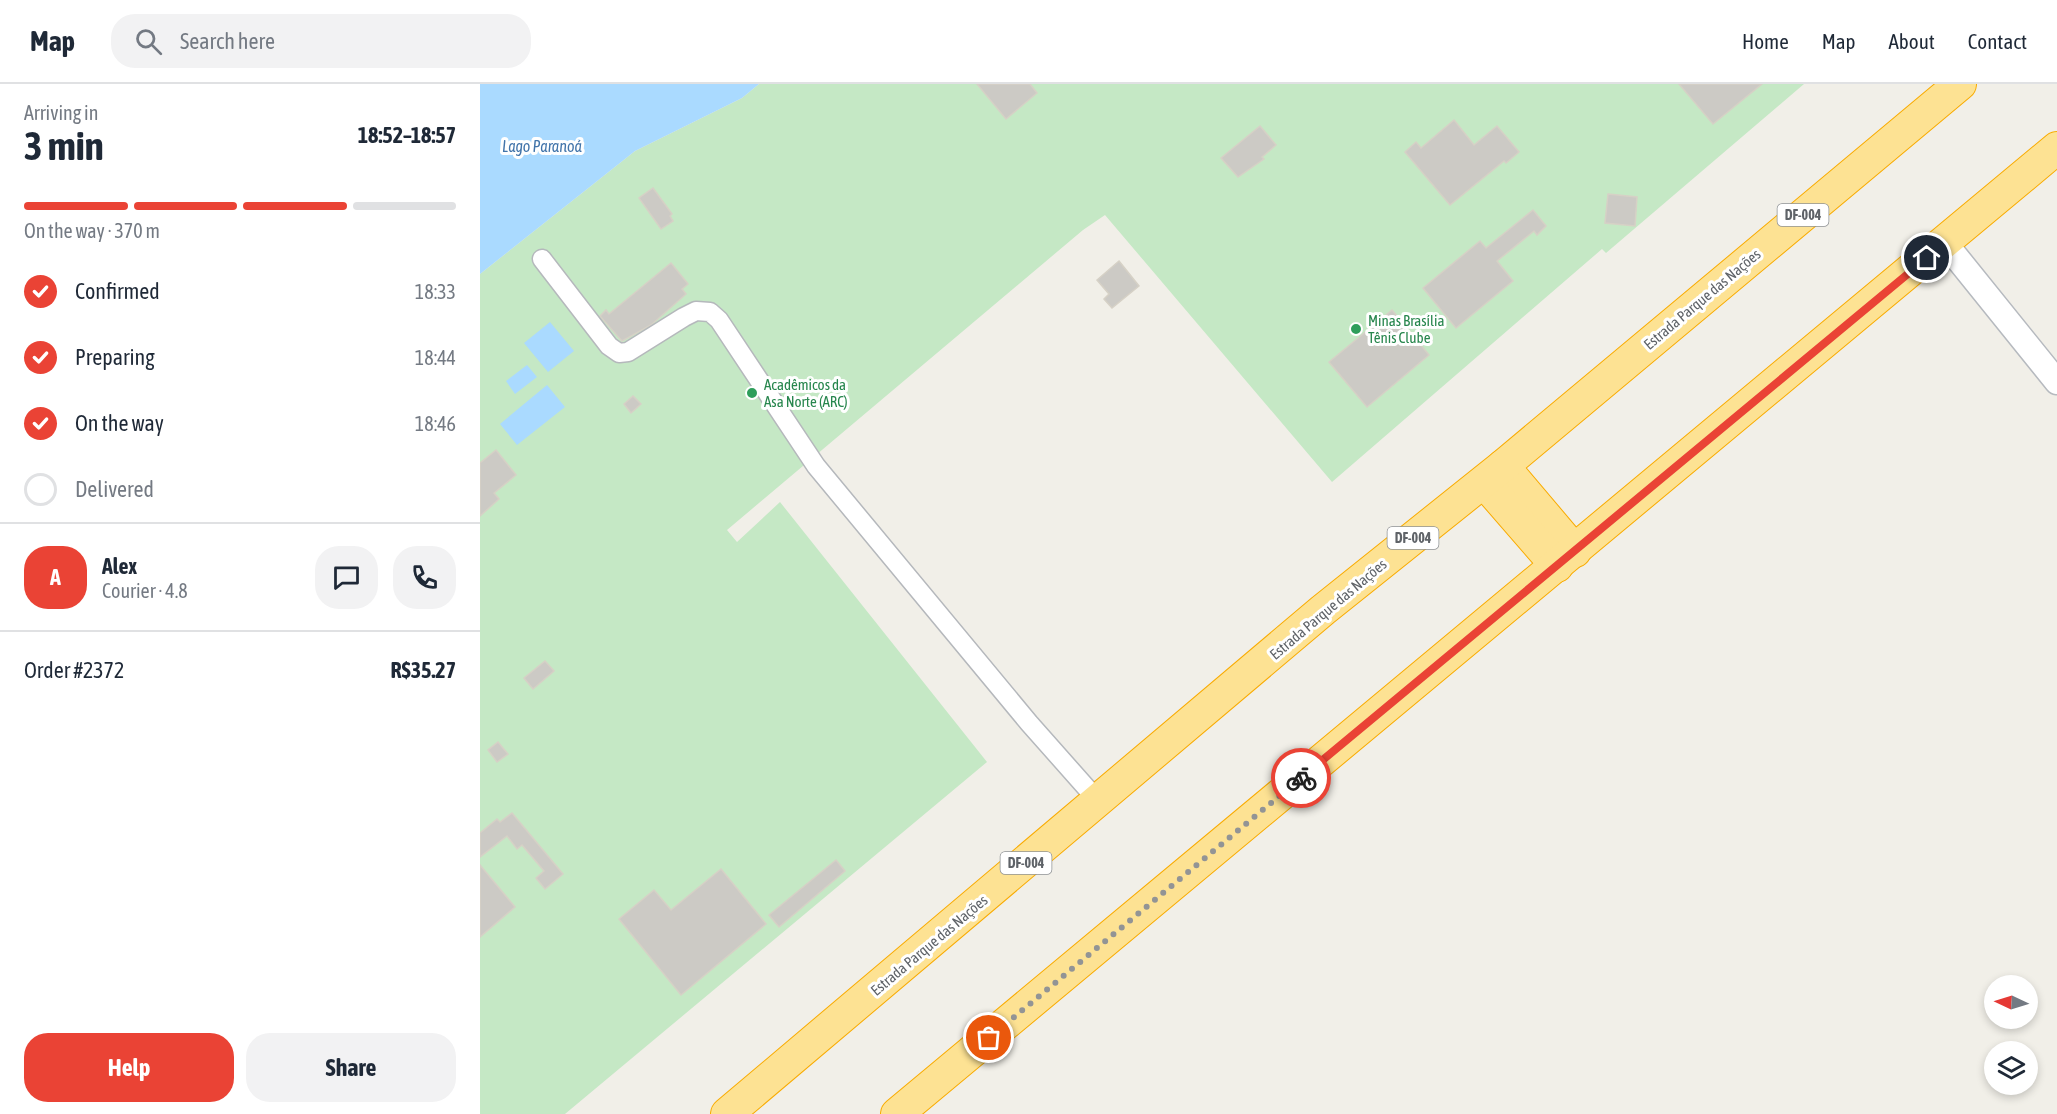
<!DOCTYPE html>
<html lang="en">
<head>
<meta charset="utf-8">
<style>
	:root { --surface:#fff; --page:#f2f2f3; --text:#1f2937; --muted:#747a83; --line:#e0e1e3; --accent:#ea4335 }
	body { margin:0; font-family:"Asap Condensed",sans-serif; background:var(--page); color:var(--text); height:100vh; display:flex; flex-direction:column; font-size:22px; white-space:nowrap }
	* { box-sizing:border-box; margin:0 }
	p { font-size:20px; color:var(--muted) }
	.icon { flex:none; width:33px; height:33px; fill:none; stroke:currentColor; stroke-width:2; stroke-linecap:round; stroke-linejoin:round }
	.map { position:relative; flex:1; overflow:hidden }
	.sheet { display:flex; flex-direction:column; background:var(--surface); width:480px }
	.sheet>* { flex:none }
	.needle { width:39px; rotate:274deg }
	.fabs { position:absolute; left:1504px; top:891px; display:grid; gap:12px }
	.fabs a { display:grid; place-items:center; width:54px; height:54px; border-radius:50%; background:var(--surface); box-shadow:0 3px 9px #0003; font-size:30px }
	.pin { position:absolute; display:grid; place-items:center; width:51px; height:51px; color:#fff; margin:-26px; border:3px solid #fff; border-radius:50%; box-shadow:0 2px 6px #0007 }
	.courier { position:absolute; display:grid; place-items:center; width:60px; height:60px; margin:-30px; border:4px solid #ea4335; border-radius:50%; background:#fff; color:#222; box-shadow:0 2px 8px #0007 }
	.headline em { font-style:normal; font-weight:700 }
	.headline div { display:flex; flex-direction:column-reverse }
	.headline { display:flex; align-items:center; justify-content:space-between; height:102px; padding:0 24px }
	h1 { font-size:39px; font-weight:700; line-height:45px }
	.bar { display:grid; grid-template-columns:repeat(4,1fr); gap:9px 6px; align-content:center; height:72px; padding:0 24px }
	.bar i { height:8px; border-radius:4px; background:var(--line) }
	.bar .active { background:var(--accent) }
	.bar p { grid-column:span 4 }
	.line { display:flex; align-items:center; gap:15px; padding:0 24px; border-top:2px solid var(--line) }
	.line div { flex:1 }
	.round { display:grid; place-items:center; flex:none; width:63px; height:63px; border-radius:24px; background:var(--page) }
	ol { padding:0 24px; list-style:none }
	li { display:flex; align-items:center; gap:18px; height:66px }
	li p { margin-inline-start:auto }
	li .icon { padding:6px; border-radius:50%; background:var(--accent); color:#fff; stroke-width:4 }
	li:last-child { color:var(--muted) }
	li i { width:33px; height:33px; border:3px solid var(--line); border-radius:50% }
	.action { display:flex; gap:12px; margin-top:auto; padding:12px 24px }
	.action a { flex:1; height:69px; border-radius:24px; background:var(--accent); color:#fff; font-size:24px; font-weight:700; line-height:69px; text-align:center }
	.action a+a { background:var(--page); color:var(--text) }
	header { display:flex; align-items:center; gap:36px; box-sizing:border-box; height:84px; padding:0 30px; background:var(--surface); border-bottom:2px solid var(--line) }
	header strong { font-size:28px }
	nav { display:flex; gap:33px; margin-inline-start:auto; font-size:21px }
	.search { width:420px; height:54px; background:var(--page); display:flex; align-items:center; gap:15px; box-sizing:border-box; padding:0 21px; border-radius:24px; color:var(--muted); font-size:22px }
	main { display:flex; flex:1; min-height:0 }
	.map>svg:first-child { display:block }
	.green { fill:#c5e8c5 }
	.water { fill:#aadaff }
	.building { fill:#cccac5; stroke:#d6d1c6; stroke-width:1.5 }
	.lines { fill:none; stroke-linecap:round; stroke-linejoin:round }
	.street-casing { stroke:#b5b8bc; stroke-width:21 }
	.secondary-casing { stroke:#b6babf; stroke-width:27 }
	.highway-casing { stroke:#f9ab00; stroke-width:34 }
	.street { stroke:#fff; stroke-width:18 }
	.secondary { stroke:#fff; stroke-width:24 }
	.highway { stroke:#fde293; stroke-width:32 }
	.done { stroke:#929495; stroke-width:6; stroke-dasharray:0 10.8 }
	.route { stroke:#ea4335; stroke-width:8 }
	.leisure-dot { fill:#2e9e5b; stroke:#fff; stroke-width:2 }
	.labels { text-anchor:middle; dominant-baseline:central; stroke-width:6; stroke-linejoin:round; paint-order:stroke }
	.shield { fill:#fff; stroke:#8f9295; stroke-width:1.5 }
	.shield-label { font-size:14px; font-weight:bold; fill:#5f6368 }
	.street-label { font-size:15px; fill:#5f6368; stroke:#fff }
	.leisure-label { font-size:15px; fill:#27864d; stroke:#fff; text-anchor:start }
	.water-label { font-size:16px; font-style:italic; fill:#4174aa; stroke:#fff }
</style>
</head>
<body>
<header>
<strong>Map</strong>
<div class="search"><svg class="icon" aria-label="search" viewBox="0 0 24 24"><circle cx="10" cy="10" r="6"/><path d="M15 15l6 6"/></svg>Search here</div>
<nav><a>Home</a><a>Map</a><a>About</a><a>Contact</a></nav>
</header>
<main>
<section class="sheet">
<div class="headline"><div><h1>3 min</h1><p>Arriving in</p></div><em>18:52–18:57</em></div>
<div class="bar"><i class="active"></i><i class="active"></i><i class="active"></i><i></i><p>On the way · 370 m</p></div>
<ol>
<li><svg class="icon" aria-label="check" viewBox="0 0 24 24"><path d="M5 12l5 5 9-10"/></svg>Confirmed<p>18:33</p></li>
<li><svg class="icon" aria-label="check" viewBox="0 0 24 24"><path d="M5 12l5 5 9-10"/></svg>Preparing<p>18:44</p></li>
<li><svg class="icon" aria-label="check" viewBox="0 0 24 24"><path d="M5 12l5 5 9-10"/></svg>On the way<p>18:46</p></li>
<li><i></i>Delivered</li>
</ol>
<div class="line" style="height:108px"><b class="round" style="background:var(--accent);color:#fff">A</b><div><b>Alex</b><p>Courier · 4.8</p></div><a class="round"><svg class="icon" aria-label="chat" viewBox="0 0 24 24"><path d="M4 5h16v11H9l-5 4z"/></svg></a><a class="round"><svg class="icon" aria-label="phone" viewBox="0 0 24 24"><path d="M5 4h4l2 5-3 2q2 4 5 5l2-3 5 2v4C11 20 4 13 5 4z"/></svg></a></div>
<div class="line" style="height:78px"><div>Order #2372</div><b>R$35.27</b></div>
<div class="action"><a>Help</a><a>Share</a></div>
</section>
<div class="map">
<svg width="1577" height="1030" viewBox="0 0 1577 1030">
	<rect width="100%" height="100%" fill="#f1efe8"/>
	<!-- green -->
	<path class="green" d="M 279,0 L 1324,0 L 1126,169 L 1122,165 L 852,398 L 625,131 L 603,146 L 247,446 L 257,458 L 300,418 L 507,678 L 85,1030 L 0,1030 L 0,190 L 155,67 L 262,14 Z"/>
	<!-- water -->
	<g class="water">
		<path d="M 0,0 L 279,0 L 262,14 L 155,67 L 0,190 Z"/>
		<path d="M 70,238 L 94,267 L 68,288 L 44,259 Z"/>
		<path d="M 47,281 L 57,293 L 35,310 L 26,297 Z"/>
		<path d="M 67,301 L 85,323 L 37,361 L 20,340 Z"/>
	</g>
	<!-- building -->
	<g class="building">
		<path d="M 497,0 L 550,0 L 557,9 L 526,35 Z"/>
		<path d="M 1199,0 L 1282,0 L 1233,40 Z"/>
		<path d="M 974,36 L 994,61 L 1017,42 L 1039,68 L 1026,79 L 1024,77 L 970,121 L 925,68 L 936,58 L 941,64 Z"/>
		<path d="M 780,42 L 796,61 L 782,73 L 784,75 L 758,93 L 741,74 Z"/>
		<path d="M 173,104 L 192,130 L 190,132 L 193,137 L 181,145 L 159,114 Z"/>
		<path d="M 1128,110 L 1157,113 L 1155,142 L 1125,139 Z"/>
		<path d="M 1053,126 L 1066,142 L 1057,151 L 1054,147 L 1017,177 L 1033,197 L 976,244 L 943,204 L 1000,157 L 1006,164 Z"/>
		<path d="M 639,177 L 659,202 L 632,224 L 624,215 L 629,210 L 617,196 Z"/>
		<path d="M 191,179 L 208,200 L 202,205 L 206,210 L 171,241 L 142,257 L 120,232 L 126,226 L 129,230 Z"/>
		<path d="M 912,226 L 949,271 L 887,323 L 849,278 Z"/>
		<path d="M 153,312 L 161,320 L 151,329 L 144,320 Z"/>
		<path d="M 16,366 L 36,391 L 14,409 L 19,415 L 0,432 L 0,379 Z"/>
		<path d="M 65,577 L 74,587 L 53,605 L 44,594 Z"/>
		<path d="M 18,658 L 28,670 L 17,678 L 8,666 Z"/>
		<path d="M 32,729 L 83,790 L 65,805 L 56,794 L 64,787 L 42,761 L 37,765 L 27,752 L 0,773 L 0,749 L 17,735 L 20,738 Z"/>
		<path d="M 356,776 L 365,787 L 299,843 L 289,831 Z"/>
		<path d="M 0,781 L 35,823 L 0,853 Z"/>
		<path d="M 241,785 L 286,840 L 201,911 L 139,835 L 174,806 L 191,826 Z"/>
	</g>
	<g class="lines">
		<defs>
			<path id="street" d="M 62,175 L 129,262 L 139,269 L 148,268 L 204,233 L 216,227 L 230,228 L 239,236 L 336,382 L 549,639 L 619,718"/>
			<path id="secondary" d="M 1465,159 L 1577,298"/>
			<g id="highway">
				<path d="M 1023,382 L 1095,467"/>
				<path d="M 1004,398 L 1077,482"/>
				<path d="M 247,1030 L 843,526 L 1023,382 L 1480,0"/>
				<path d="M 417,1030 L 1577,64"/>
			</g>
		</defs>
		<!-- street casing -->
		<use href="#street" class="street-casing"/>
		<!-- secondary casing -->
		<use href="#secondary" class="secondary-casing"/>
		<!-- highway casing -->
		<use href="#highway" class="highway-casing"/>
		<!-- street -->
		<use href="#street" class="street"/>
		<!-- secondary -->
		<use href="#secondary" class="secondary"/>
		<!-- highway -->
		<use href="#highway" class="highway"/>
	</g>
	<g class="lines">
		<!-- done -->
		<path class="done" d="M 509,954 L 821,694"/>
		<!-- route -->
		<path class="route" d="M 821,694 L 1447,174"/>
	</g>
	<!-- markers -->
	<g class="leisure-dot">
		<circle cx="876" cy="245" r="6"/>
		<circle cx="272" cy="309" r="6"/>
	</g>
	<g class="labels">
		<!-- shield labels -->
		<g class="shield">
			<rect x="1297.5" y="120" width="51" height="22" rx="4.5"/>
			<rect x="907.5" y="443" width="51" height="22" rx="4.5"/>
			<rect x="520.5" y="768" width="51" height="22" rx="4.5"/>
		</g>
		<g class="shield-label">
			<text x="1323" y="131">DF-004</text>
			<text x="933" y="454">DF-004</text>
			<text x="546" y="779">DF-004</text>
		</g>
		<!-- street labels -->
		<g class="street-label">
			<text transform="translate(1222 215) rotate(-40)">Estrada Parque das Nações</text>
			<text transform="translate(848 525) rotate(-40)">Estrada Parque das Nações</text>
			<text transform="translate(449 861) rotate(-40)">Estrada Parque das Nações</text>
		</g>
		<!-- leisure labels -->
		<g class="leisure-label">
			<text x="888" y="236">Minas Brasília<tspan x="888" dy="17">Tênis Clube</tspan></text>
			<text x="284" y="300">Acadêmicos da<tspan x="284" dy="17">Asa Norte (ARC)</tspan></text>
		</g>
		<!-- water labels -->
		<g class="water-label">
			<text x="62" y="62">Lago Paranoá</text>
		</g>
	</g>
</svg>
<div class="fabs">
<a><svg class="needle" viewBox="-14 -14 28 28"><path d="M0-13l5 13h-10z" fill="#e53935"/><path d="M0 13l5-13h-10z" fill="#747a83"/></svg></a>
<a><svg class="icon" aria-label="layers" viewBox="0 0 24 24"><path d="M12 4l9 5-9 5-9-5zM3 14l9 5 9-5"/></svg></a>
</div>
<div class="pin" style="left:509px;top:954px;background:#ea580c"><svg class="icon" aria-label="bag" viewBox="0 0 24 24"><path d="M5 8h14l-1 12H6zM9 8a3 3 0 0 1 6 0"/></svg></div>
<div class="pin" style="left:1447px;top:174px;background:#1f2937"><svg class="icon" aria-label="home" viewBox="0 0 24 24"><path d="M3 11l9-7 9 7M6 9v11h12V9"/></svg></div>
<div class="courier" style="left:821px;top:694px"><svg class="icon" aria-label="bike" viewBox="0 0 24 24"><circle cx="6" cy="16" r="4"/><circle cx="18" cy="16" r="4"/><path d="M6 16l4-8h5l3 8M10 8l3 8H6M13 5h3"/></svg></div>
</div>
</main>
</body>
</html>
